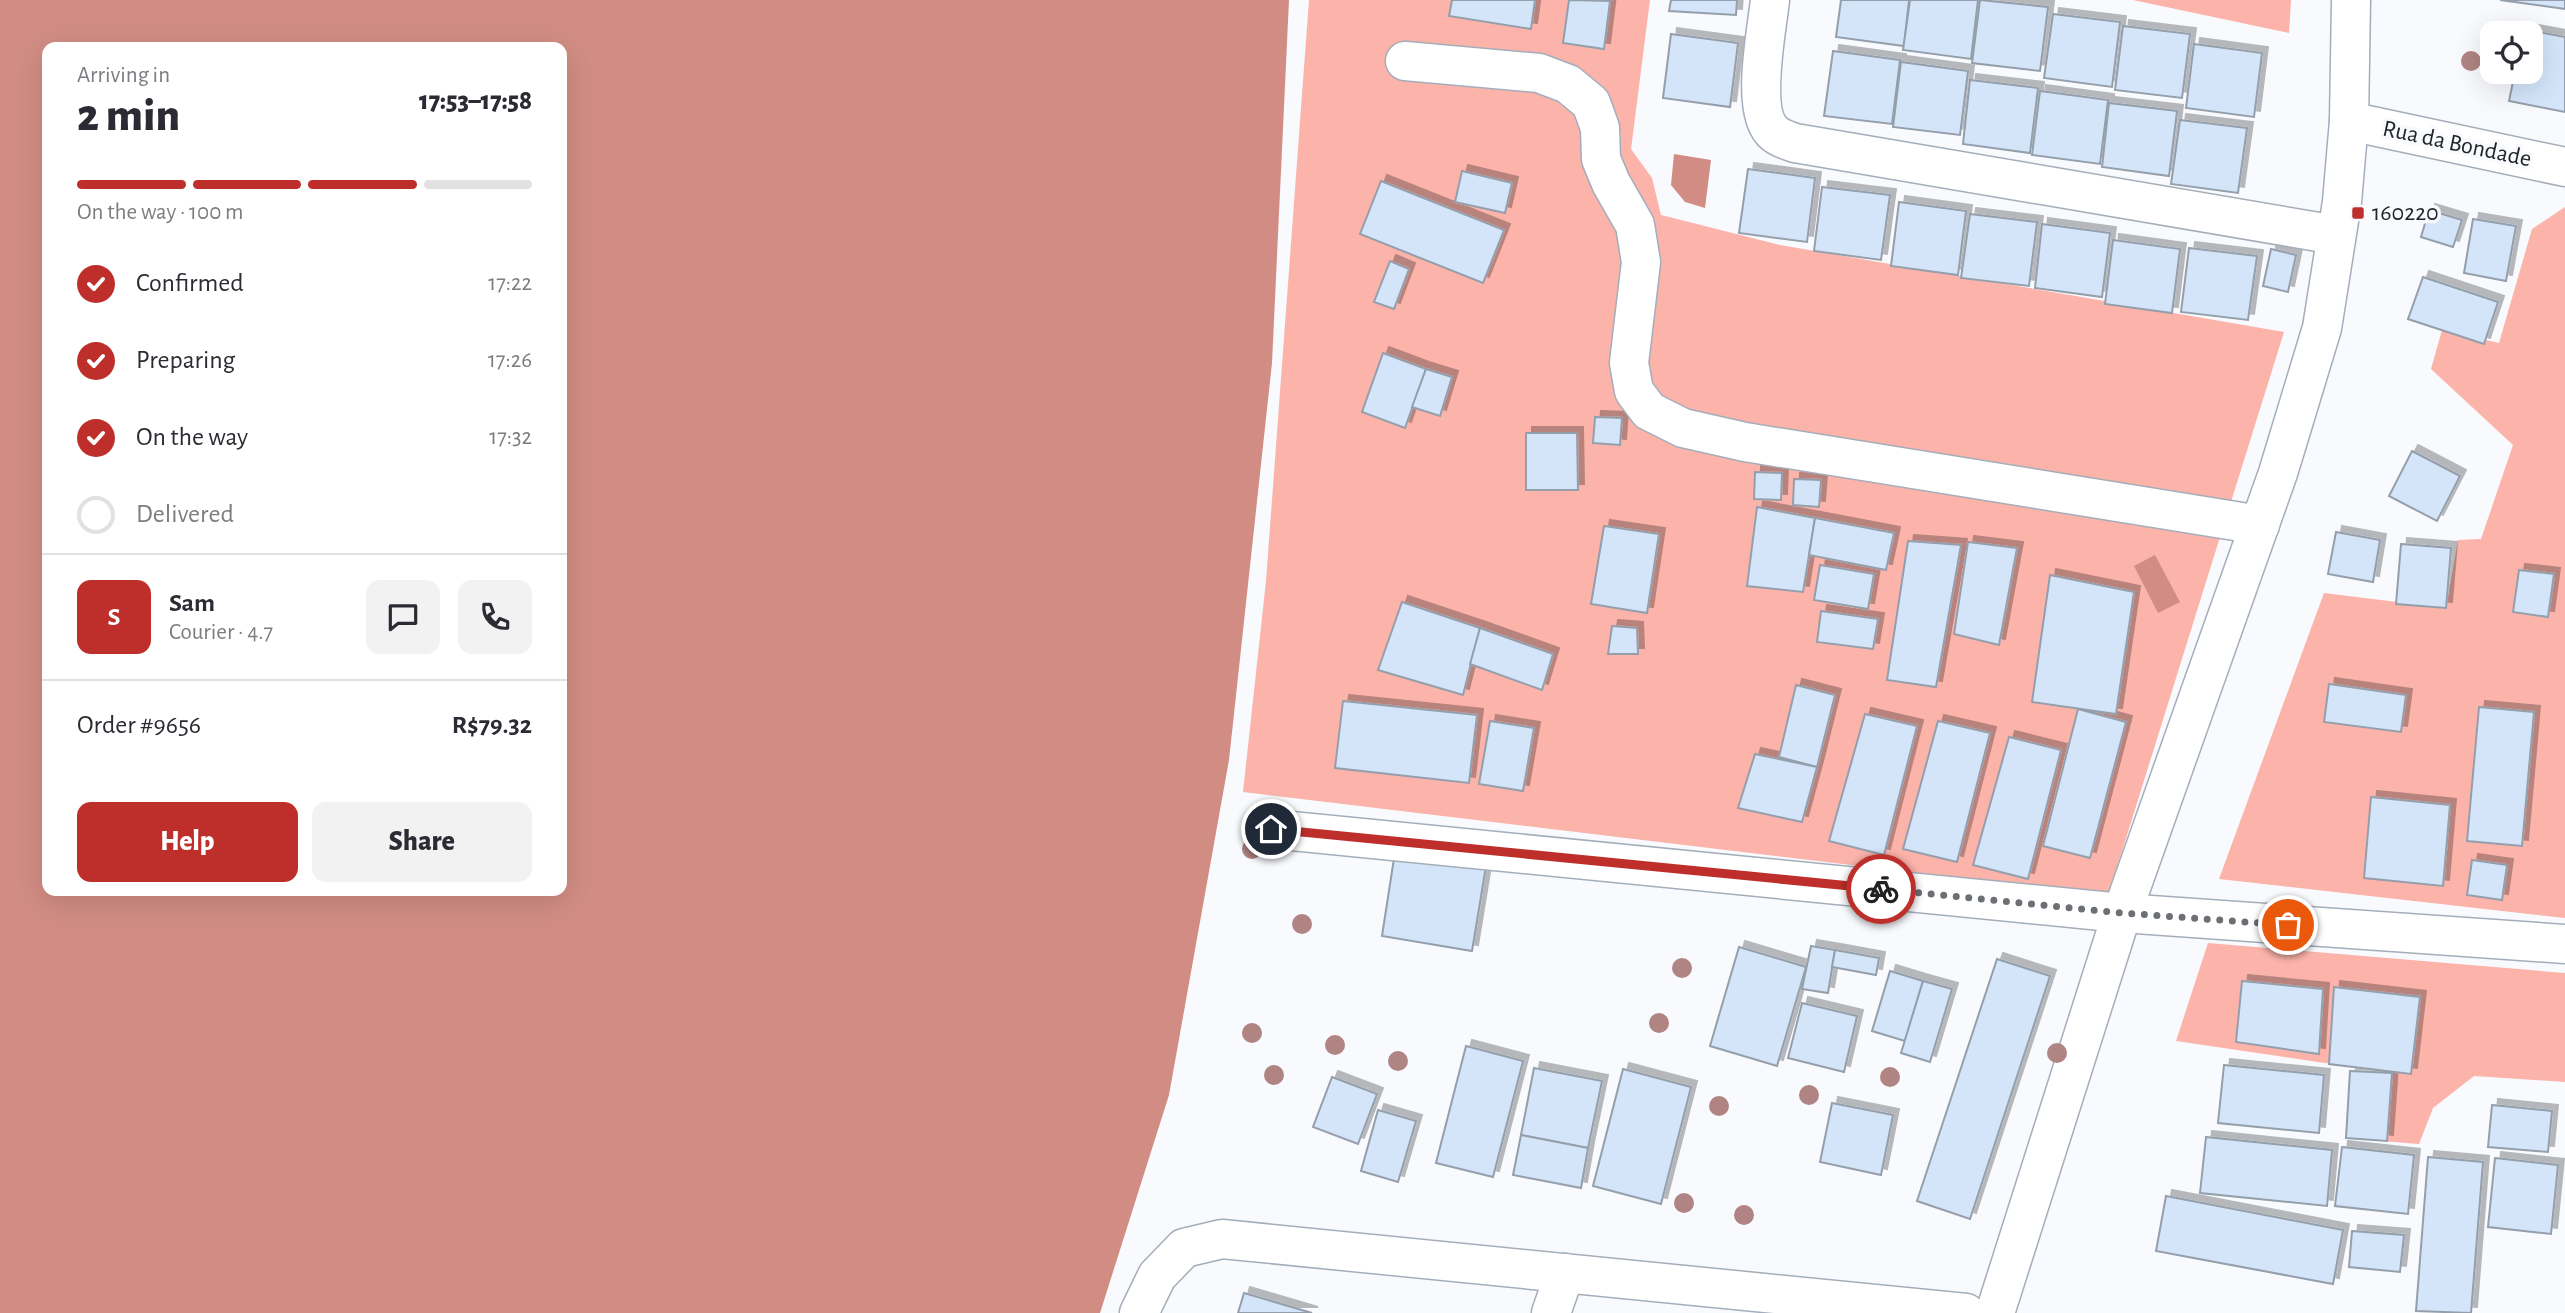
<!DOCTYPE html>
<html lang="en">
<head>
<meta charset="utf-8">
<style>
	:root { --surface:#fff; --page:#f2f2f3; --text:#2b2b33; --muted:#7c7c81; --line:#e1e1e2; --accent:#be2f2b }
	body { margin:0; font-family:"Alegreya Sans",sans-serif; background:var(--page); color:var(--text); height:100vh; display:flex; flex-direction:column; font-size:26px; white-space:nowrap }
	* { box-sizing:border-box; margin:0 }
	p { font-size:23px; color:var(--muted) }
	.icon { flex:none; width:38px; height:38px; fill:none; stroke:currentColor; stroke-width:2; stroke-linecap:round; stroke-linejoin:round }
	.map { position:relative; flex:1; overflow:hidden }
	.panel { position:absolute; left:42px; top:42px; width:525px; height:854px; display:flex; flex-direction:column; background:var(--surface); border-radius:14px; box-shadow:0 7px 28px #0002 }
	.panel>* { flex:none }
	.fabs { position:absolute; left:2480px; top:21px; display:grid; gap:14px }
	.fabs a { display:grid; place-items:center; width:63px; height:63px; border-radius:14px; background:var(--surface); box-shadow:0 7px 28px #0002; font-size:35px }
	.pin { position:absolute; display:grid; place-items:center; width:60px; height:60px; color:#fff; margin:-30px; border:4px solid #fff; border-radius:50%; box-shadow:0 2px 7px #0007 }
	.courier { position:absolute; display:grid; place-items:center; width:70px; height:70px; margin:-35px; border:5px solid #be2f2b; border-radius:50%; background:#fff; color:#222; box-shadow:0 2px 9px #0007 }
	.overview em { font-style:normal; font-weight:800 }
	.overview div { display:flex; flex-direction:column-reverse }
	.overview { display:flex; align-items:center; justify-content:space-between; height:119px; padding:0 35px }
	h1 { font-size:46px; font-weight:800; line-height:52px }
	.bar { display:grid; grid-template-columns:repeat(4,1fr); gap:10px 7px; align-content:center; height:84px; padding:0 35px }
	.bar i { height:9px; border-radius:5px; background:var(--line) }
	.bar .on { background:var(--accent) }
	.bar p { grid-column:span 4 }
	.line { display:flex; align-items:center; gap:18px; padding:0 35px; border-top:2px solid var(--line) }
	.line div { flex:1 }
	.round { display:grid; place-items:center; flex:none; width:74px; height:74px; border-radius:14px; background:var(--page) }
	ol { padding:0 35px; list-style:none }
	li { display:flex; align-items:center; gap:21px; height:77px }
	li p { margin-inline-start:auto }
	li .icon { padding:7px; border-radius:50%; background:var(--accent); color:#fff; stroke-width:4 }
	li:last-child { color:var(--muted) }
	li i { width:38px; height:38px; border:4px solid var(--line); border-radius:50% }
	.action { display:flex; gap:14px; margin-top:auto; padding:14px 35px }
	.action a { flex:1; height:80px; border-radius:14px; background:var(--accent); color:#fff; font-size:28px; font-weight:800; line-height:80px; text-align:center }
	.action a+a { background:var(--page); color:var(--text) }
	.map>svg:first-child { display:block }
	.forest { fill:#fbb3aa }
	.water { fill:#d18d84; fill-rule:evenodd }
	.building { fill:#d4e5fa; stroke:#959fab; stroke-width:2; filter:url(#shadow) }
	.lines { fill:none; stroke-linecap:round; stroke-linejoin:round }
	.minor-casing { stroke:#a4aeba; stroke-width:41 }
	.major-casing { stroke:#a4aeba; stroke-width:41 }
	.minor { stroke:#fff; stroke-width:38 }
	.major { stroke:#fff; stroke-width:38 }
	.tree { fill:#b08483 }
	.done { stroke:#6c7074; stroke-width:7; stroke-dasharray:0 12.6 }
	.route { stroke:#be2f2b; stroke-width:9 }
	.poi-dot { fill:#be2f2b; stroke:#f8fafd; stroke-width:2.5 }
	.labels { text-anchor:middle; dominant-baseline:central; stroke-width:7; stroke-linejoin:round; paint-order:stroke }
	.street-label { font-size:24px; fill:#21252a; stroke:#f8fafd }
	.poi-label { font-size:24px; fill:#21252a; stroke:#f8fafd; text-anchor:start }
</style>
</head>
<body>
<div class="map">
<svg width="2565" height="1313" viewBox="0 0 2565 1313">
	<defs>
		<filter id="shadow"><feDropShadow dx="6" dy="-6" stdDeviation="0" flood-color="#0004"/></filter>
	</defs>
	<rect width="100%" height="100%" fill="#f8fafd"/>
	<!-- forest -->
	<g class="forest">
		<path d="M 1309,0 L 1650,0 L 1631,149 L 1652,178 L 1661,215 L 1780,245 L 2284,332 L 2108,896 L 1243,792 L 1266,581 Z"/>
		<path d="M 2133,0 L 2291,0 L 2289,33 Z"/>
		<path d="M 2565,207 L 2565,918 L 2219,879 L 2324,593 L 2446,608 L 2458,540 L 2481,539 L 2513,445 L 2431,369 L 2442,330 L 2499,343 L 2532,229 Z"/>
		<path d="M 2208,943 L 2565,973 L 2565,1082 L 2474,1076 L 2433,1108 L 2419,1144 L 2382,1141 L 2392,1073 L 2176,1041 Z"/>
	</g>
	<!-- water -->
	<g class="water">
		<path d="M 0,0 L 1289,0 L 1272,363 L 1229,760 L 1169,1095 L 1100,1313 L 0,1313 ZM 562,47 L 562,891 L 47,891 L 47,47 Z"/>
		<path d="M 1674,154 L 1711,160 L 1705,208 L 1685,202 L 1671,185 Z"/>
		<path d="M 2155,555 L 2180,602 L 2158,613 L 2134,566 Z"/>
	</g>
	<!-- building -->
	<g class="building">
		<path d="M 1452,0 L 1535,0 L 1531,29 L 1449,16 Z"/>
		<path d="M 1569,0 L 1610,1 L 1604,49 L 1563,43 Z"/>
		<path d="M 1671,0 L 1737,0 L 1736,15 L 1669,11 Z"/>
		<path d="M 1841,0 L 1909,0 L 1904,46 L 1836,37 Z"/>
		<path d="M 1910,0 L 1978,0 L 1971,59 L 1903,50 Z"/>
		<path d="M 1980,0 L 2048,7 L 2040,71 L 1972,63 Z"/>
		<path d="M 2500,0 L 2565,0 L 2565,9 Z"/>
		<path d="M 2053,14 L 2120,22 L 2112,87 L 2044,78 Z"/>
		<path d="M 2123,26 L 2190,34 L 2182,98 L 2115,90 Z"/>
		<path d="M 2522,29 L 2565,37 L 2565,112 L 2509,101 L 2515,72 L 2530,72 L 2530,33 L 2522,33 Z"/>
		<path d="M 1671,34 L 1738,43 L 1730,107 L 1663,98 Z"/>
		<path d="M 2194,44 L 2262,53 L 2254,117 L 2186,108 Z"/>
		<path d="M 1833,51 L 1900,60 L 1892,124 L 1824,116 Z"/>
		<path d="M 1901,62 L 1968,71 L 1960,135 L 1893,127 Z"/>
		<path d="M 1970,80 L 2038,88 L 2030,153 L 1963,144 Z"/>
		<path d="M 2040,91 L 2108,100 L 2100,164 L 2032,155 Z"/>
		<path d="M 2109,103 L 2177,111 L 2169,176 L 2102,167 Z"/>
		<path d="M 2180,120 L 2247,128 L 2238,193 L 2171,184 Z"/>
		<path d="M 1748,169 L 1815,178 L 1807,242 L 1739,233 Z"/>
		<path d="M 1462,171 L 1512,183 L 1505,213 L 1455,202 Z"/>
		<path d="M 1381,181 L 1504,230 L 1483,283 L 1360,234 Z"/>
		<path d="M 1822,187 L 1890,195 L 1881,260 L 1814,251 Z"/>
		<path d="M 1899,202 L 1966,211 L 1958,275 L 1891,266 Z"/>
		<path d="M 2429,210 L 2462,220 L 2453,247 L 2421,237 Z"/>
		<path d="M 1970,214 L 2037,222 L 2029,286 L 1961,278 Z"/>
		<path d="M 2473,219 L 2516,226 L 2506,281 L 2464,273 Z"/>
		<path d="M 2042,224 L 2110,233 L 2102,297 L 2035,288 Z"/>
		<path d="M 2113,240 L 2180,249 L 2172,313 L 2105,304 Z"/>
		<path d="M 2189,248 L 2257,256 L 2248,320 L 2181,312 Z"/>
		<path d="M 2271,249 L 2296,255 L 2288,292 L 2263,286 Z"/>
		<path d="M 1390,261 L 1409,269 L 1394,309 L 1374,302 Z"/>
		<path d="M 2423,277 L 2498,302 L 2484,344 L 2408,319 Z"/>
		<path d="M 1383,353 L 1426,369 L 1405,428 L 1362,412 Z"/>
		<path d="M 1426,369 L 1452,377 L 1440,416 L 1412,407 Z"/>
		<path d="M 1595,417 L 1622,418 L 1620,445 L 1593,443 Z"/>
		<path d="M 1526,433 L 1577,433 L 1578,490 L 1526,490 Z"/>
		<path d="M 2412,451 L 2460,476 L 2437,521 L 2389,496 Z"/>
		<path d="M 1755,472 L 1782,473 L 1781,500 L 1754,499 Z"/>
		<path d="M 1794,479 L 1821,480 L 1819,507 L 1793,505 Z"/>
		<path d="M 1757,507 L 1815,518 L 1803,592 L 1747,586 Z"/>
		<path d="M 1815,518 L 1894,533 L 1886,570 L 1809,555 Z"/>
		<path d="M 1604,526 L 1659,534 L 1647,613 L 1591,604 Z"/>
		<path d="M 2336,532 L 2380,540 L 2373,582 L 2328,574 Z"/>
		<path d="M 1908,541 L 1961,545 L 1936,687 L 1887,680 Z"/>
		<path d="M 1968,542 L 2017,548 L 1999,645 L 1954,634 Z"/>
		<path d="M 2401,544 L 2451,548 L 2446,608 L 2396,604 Z"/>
		<path d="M 1820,565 L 1874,574 L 1868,609 L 1814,600 Z"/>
		<path d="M 2519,570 L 2554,574 L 2548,617 L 2513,612 Z"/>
		<path d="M 2050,575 L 2134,592 L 2116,714 L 2032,702 Z"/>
		<path d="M 1402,602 L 1480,628 L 1463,695 L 1378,670 Z"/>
		<path d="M 1821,611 L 1878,619 L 1873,649 L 1817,642 Z"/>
		<path d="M 1612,626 L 1637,628 L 1638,654 L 1608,654 Z"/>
		<path d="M 1480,628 L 1553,654 L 1542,690 L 1470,664 Z"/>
		<path d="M 2329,684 L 2406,695 L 2401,732 L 2324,722 Z"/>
		<path d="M 1796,685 L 1835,695 L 1817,767 L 1779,757 Z"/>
		<path d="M 1343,701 L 1477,715 L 1469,783 L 1335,768 Z"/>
		<path d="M 2479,707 L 2534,712 L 2522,846 L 2467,841 Z"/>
		<path d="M 2078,709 L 2126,722 L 2090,858 L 2043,846 Z"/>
		<path d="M 1865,714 L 1917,726 L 1884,855 L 1829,841 Z"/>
		<path d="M 1490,721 L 1534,728 L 1523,791 L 1479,784 Z"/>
		<path d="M 1938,721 L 1990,733 L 1957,862 L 1903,849 Z"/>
		<path d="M 2009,737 L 2061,750 L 2028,879 L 1973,865 Z"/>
		<path d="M 1755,754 L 1817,767 L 1802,822 L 1738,808 Z"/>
		<path d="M 2371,797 L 2450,805 L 2443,886 L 2364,878 Z"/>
		<path d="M 1395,852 L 1486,866 L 1472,951 L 1382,936 Z"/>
		<path d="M 2472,860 L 2507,865 L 2502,900 L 2467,895 Z"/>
		<path d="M 1811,946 L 1835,950 L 1828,993 L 1802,989 Z"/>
		<path d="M 1739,947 L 1806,967 L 1777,1066 L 1710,1046 Z"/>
		<path d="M 1835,950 L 1879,958 L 1876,975 L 1832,967 Z"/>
		<path d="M 1997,959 L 2050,976 L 1970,1219 L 1917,1201 Z"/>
		<path d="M 1890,971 L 1923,981 L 1905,1041 L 1872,1031 Z"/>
		<path d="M 1923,981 L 1952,989 L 1930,1062 L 1901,1053 Z"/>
		<path d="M 2242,981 L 2323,989 L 2319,1054 L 2236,1042 Z"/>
		<path d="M 2334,987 L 2420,997 L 2411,1074 L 2329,1064 Z"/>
		<path d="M 1802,1003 L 1857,1016 L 1844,1072 L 1788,1058 Z"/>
		<path d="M 1466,1046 L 1523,1061 L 1493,1177 L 1436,1163 Z"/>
		<path d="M 2224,1065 L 2324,1075 L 2319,1133 L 2218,1123 Z"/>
		<path d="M 1534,1068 L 1602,1081 L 1588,1148 L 1521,1135 Z"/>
		<path d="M 1623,1069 L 1691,1087 L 1661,1204 L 1593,1186 Z"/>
		<path d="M 2350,1071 L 2392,1073 L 2387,1141 L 2346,1138 Z"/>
		<path d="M 1332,1077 L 1377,1094 L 1358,1144 L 1313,1127 Z"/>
		<path d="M 1832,1103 L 1893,1115 L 1881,1175 L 1820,1162 Z"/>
		<path d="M 2492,1105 L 2552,1111 L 2548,1152 L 2488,1147 Z"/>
		<path d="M 1378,1110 L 1416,1121 L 1398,1182 L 1361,1171 Z"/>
		<path d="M 1521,1135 L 1588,1148 L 1581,1188 L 1513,1175 Z"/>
		<path d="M 2206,1137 L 2332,1150 L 2327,1206 L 2200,1193 Z"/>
		<path d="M 2342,1147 L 2414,1155 L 2408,1214 L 2335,1206 Z"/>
		<path d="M 2428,1157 L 2483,1162 L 2471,1313 L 2416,1311 Z"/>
		<path d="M 2495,1158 L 2558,1165 L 2551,1234 L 2488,1227 Z"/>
		<path d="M 2166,1196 L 2343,1230 L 2333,1284 L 2156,1251 Z"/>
		<path d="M 2352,1231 L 2404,1235 L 2400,1272 L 2349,1267 Z"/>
		<path d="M 1244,1293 L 1312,1313 L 1238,1313 Z"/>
	</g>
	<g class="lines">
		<defs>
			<g id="minor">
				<path d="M 1770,0 C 1767,30 1749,114 1775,134 C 1780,138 1789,141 1795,143 L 2336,235"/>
				<path d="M 1405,61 L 1539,73 L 1568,84 L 1591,103 L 1600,128 L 1601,159 L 1611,183 L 1635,225 L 1641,262 L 1629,363 L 1634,391 L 1649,411 L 1683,428 L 1745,442 L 2260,525"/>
				<path d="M 2349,121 L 2565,167"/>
				<path d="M 1271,829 L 2122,913"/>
				<path d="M 1139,1313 L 1157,1276 L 1184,1248 L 1222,1239 L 1966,1313"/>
				<path d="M 1551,1313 L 1565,1273"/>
			</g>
			<g id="major">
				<path d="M 2122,913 L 2565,944"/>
				<path d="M 1995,1313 L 2122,913 L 2278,473 L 2322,328 L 2342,202 L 2349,121 L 2351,0"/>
			</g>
		</defs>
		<!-- minor casing -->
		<use href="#minor" class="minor-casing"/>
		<!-- major casing -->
		<use href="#major" class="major-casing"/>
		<!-- minor -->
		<use href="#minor" class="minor"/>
		<!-- major -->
		<use href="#major" class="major"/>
	</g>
	<!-- trees -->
	<g class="tree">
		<circle cx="2471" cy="61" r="10"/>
		<circle cx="1252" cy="849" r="10"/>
		<circle cx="1302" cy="924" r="10"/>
		<circle cx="1682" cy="968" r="10"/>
		<circle cx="1659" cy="1023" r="10"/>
		<circle cx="1252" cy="1033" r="10"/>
		<circle cx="1335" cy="1045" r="10"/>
		<circle cx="2057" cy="1053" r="10"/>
		<circle cx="1398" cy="1061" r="10"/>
		<circle cx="1274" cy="1075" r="10"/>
		<circle cx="1890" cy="1077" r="10"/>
		<circle cx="1809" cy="1095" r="10"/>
		<circle cx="1719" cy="1106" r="10"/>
		<circle cx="1684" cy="1203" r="10"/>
		<circle cx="1744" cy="1215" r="10"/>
	</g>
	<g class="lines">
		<!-- done -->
		<path class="done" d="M 1881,889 L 2122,913 L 2288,925"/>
		<!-- route -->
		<path class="route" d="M 1271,829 L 1881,889"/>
	</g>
	<!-- markers -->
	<rect class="poi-dot" x="2351" y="206" width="14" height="14" rx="3.5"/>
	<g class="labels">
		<!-- street labels -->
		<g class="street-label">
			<text transform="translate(2457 144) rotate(12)">Rua da Bondade</text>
		</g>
		<!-- poi labels -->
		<g class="poi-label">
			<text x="2372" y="213">160220</text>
		</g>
	</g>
</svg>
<div class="fabs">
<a><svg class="icon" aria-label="locate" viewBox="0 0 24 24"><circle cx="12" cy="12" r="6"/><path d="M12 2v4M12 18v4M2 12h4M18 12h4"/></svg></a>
</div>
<div class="pin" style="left:2288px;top:925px;background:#ea580c"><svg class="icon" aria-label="bag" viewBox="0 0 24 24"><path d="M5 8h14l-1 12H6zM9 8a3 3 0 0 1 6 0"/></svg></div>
<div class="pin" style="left:1271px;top:829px;background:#1f2937"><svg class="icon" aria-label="home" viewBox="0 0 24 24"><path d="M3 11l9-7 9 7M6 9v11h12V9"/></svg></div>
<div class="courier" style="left:1881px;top:889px"><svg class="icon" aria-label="bike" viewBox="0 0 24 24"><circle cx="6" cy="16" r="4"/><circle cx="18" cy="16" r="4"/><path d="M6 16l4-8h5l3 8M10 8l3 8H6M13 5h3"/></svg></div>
<section class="panel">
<div class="overview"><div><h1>2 min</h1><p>Arriving in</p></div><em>17:53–17:58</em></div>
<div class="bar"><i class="on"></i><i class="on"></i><i class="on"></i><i></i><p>On the way · 100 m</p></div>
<ol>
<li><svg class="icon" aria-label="check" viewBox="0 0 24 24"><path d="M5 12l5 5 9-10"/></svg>Confirmed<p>17:22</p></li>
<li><svg class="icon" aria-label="check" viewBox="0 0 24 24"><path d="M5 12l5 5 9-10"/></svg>Preparing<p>17:26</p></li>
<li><svg class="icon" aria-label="check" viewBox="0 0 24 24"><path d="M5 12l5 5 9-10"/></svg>On the way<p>17:32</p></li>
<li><i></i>Delivered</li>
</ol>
<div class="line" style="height:126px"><b class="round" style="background:var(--accent);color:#fff">S</b><div><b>Sam</b><p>Courier · 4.7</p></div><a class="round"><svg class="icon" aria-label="chat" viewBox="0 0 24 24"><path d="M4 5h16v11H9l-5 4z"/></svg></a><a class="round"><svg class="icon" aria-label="phone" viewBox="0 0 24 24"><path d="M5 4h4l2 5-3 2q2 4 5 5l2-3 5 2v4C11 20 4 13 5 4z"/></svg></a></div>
<div class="line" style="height:91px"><div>Order #9656</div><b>R$79.32</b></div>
<div class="action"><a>Help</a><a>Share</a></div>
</section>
</div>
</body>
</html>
